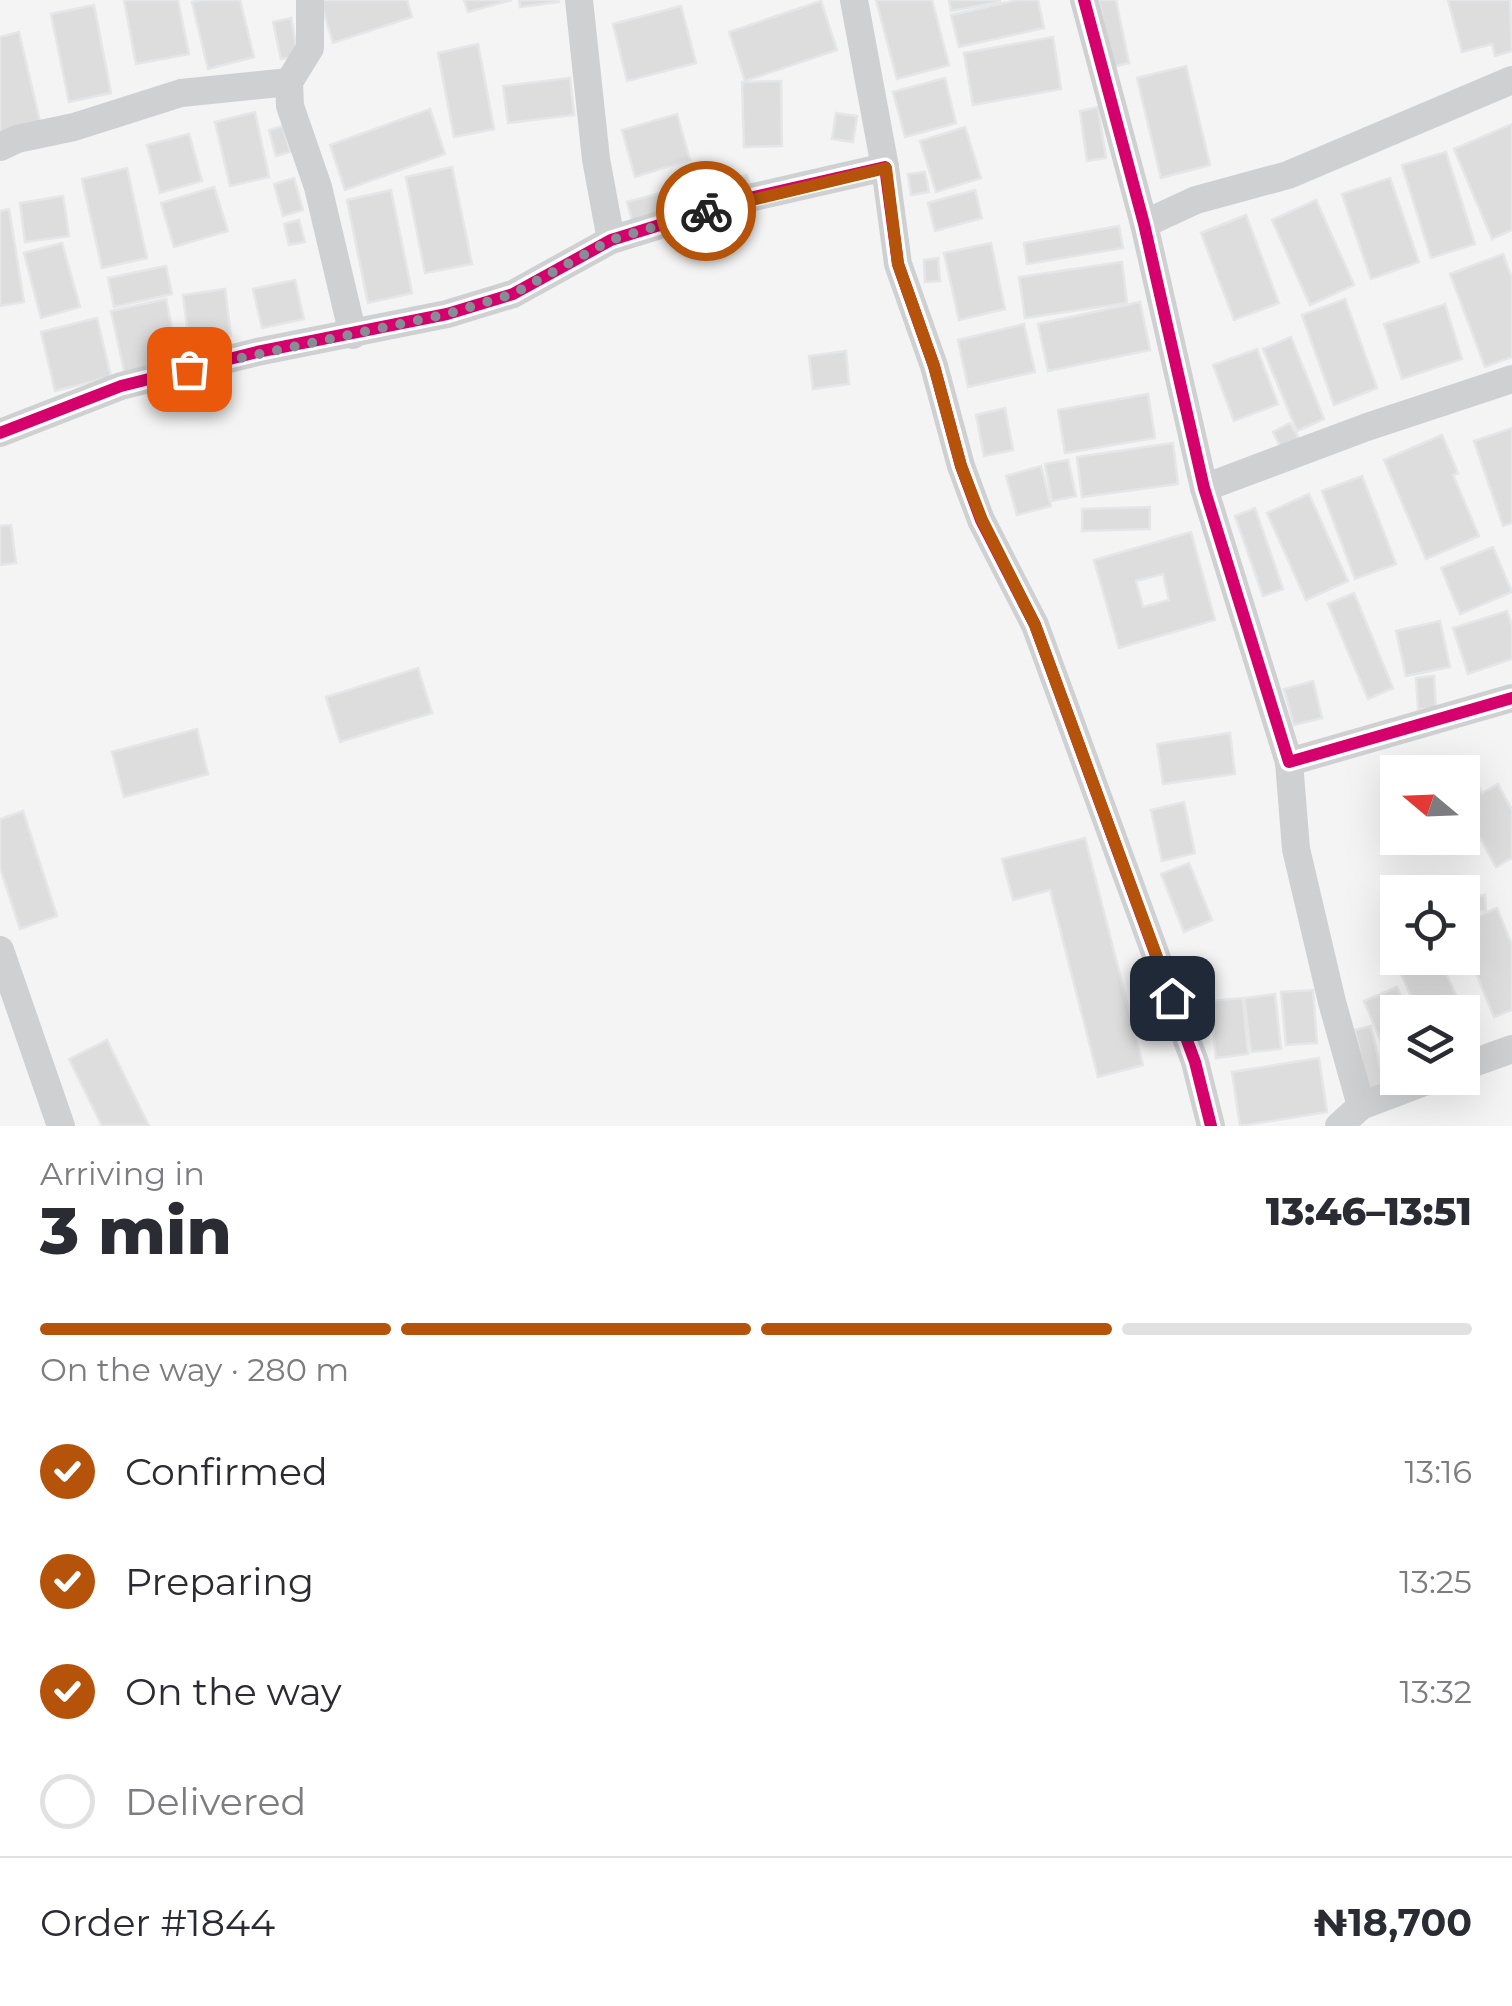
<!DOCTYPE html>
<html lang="en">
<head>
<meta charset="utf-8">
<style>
	:root { --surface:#fff; --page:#f2f2f3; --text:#2b2b33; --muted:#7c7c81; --line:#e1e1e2; --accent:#b45309 }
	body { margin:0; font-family:Montserrat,sans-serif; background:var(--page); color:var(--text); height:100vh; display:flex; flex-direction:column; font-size:38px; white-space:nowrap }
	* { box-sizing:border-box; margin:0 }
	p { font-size:32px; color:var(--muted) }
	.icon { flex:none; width:55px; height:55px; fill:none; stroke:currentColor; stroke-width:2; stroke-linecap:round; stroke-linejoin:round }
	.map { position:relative; height:1126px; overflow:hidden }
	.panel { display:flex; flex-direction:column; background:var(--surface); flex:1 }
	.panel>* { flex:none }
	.needle { width:65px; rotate:289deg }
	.fabs { position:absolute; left:1380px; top:755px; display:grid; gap:20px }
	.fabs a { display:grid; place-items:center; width:100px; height:100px; border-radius:0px; background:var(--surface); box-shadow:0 10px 40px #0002; font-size:50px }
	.pin { position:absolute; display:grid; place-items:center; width:85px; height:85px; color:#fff; margin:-42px; border-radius:20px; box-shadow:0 5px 15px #0006 }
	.courier { position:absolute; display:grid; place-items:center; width:100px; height:100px; margin:-50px; border:8px solid #b45309; border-radius:50%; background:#fff; color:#222; box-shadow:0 2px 12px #0007 }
	.headline em { font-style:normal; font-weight:800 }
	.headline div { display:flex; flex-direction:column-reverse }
	.headline { display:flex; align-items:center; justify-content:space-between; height:170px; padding:0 40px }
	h1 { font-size:65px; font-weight:800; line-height:75px }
	.bar { display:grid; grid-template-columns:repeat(4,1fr); gap:15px 10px; align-content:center; height:120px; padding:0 40px }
	.bar i { height:12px; border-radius:8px; background:var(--line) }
	.bar .selected { background:var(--accent) }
	.bar p { grid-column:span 4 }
	.line { display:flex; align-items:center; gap:25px; padding:0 40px; border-top:2px solid var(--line) }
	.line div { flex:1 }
	ol { padding:0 40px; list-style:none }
	li { display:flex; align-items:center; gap:30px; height:110px }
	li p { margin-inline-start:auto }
	li .icon { padding:10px; border-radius:50%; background:var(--accent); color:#fff; stroke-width:4 }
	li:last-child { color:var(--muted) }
	li i { width:55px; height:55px; border:5px solid var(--line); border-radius:50% }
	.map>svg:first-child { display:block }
	.building { fill:#ddddde; stroke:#e5e6e7; stroke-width:2.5; fill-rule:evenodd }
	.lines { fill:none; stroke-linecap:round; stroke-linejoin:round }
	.minor { stroke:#ced0d2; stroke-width:28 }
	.cycleway-casing { stroke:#fff; stroke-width:19 }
	.cycleway { stroke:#d6006c; stroke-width:12 }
	.done { stroke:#868d94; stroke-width:10; stroke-dasharray:0 18 }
	.route { stroke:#b45309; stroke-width:12 }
</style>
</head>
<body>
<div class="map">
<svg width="1512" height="1126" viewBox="0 0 1512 1126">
	<rect width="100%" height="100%" fill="#f4f4f4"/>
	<!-- building -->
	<g class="building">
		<path d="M 124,0 L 178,0 L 189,54 L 136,64 Z"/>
		<path d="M 202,0 L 240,0 L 254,57 L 208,69 L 192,2 Z"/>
		<path d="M 320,0 L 407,0 L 412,17 L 333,43 Z"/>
		<path d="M 464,0 L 512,0 L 468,12 Z"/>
		<path d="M 519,0 L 558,0 L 559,2 L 520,7 Z"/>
		<path d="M 876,0 L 932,0 L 949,65 L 897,79 Z"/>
		<path d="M 949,0 L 1000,0 L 1000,2 L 951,11 Z"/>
		<path d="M 1018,0 L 1038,0 L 1044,28 L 959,47 L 951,15 Z"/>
		<path d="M 1099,0 L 1116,0 L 1129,63 L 1112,67 Z"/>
		<path d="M 1448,0 L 1510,0 L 1512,51 L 1495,56 L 1492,44 L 1462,52 Z"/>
		<path d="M 821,1 L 837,50 L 745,81 L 729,32 Z"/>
		<path d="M 94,5 L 111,93 L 69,102 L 51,14 Z"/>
		<path d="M 681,6 L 696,63 L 627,81 L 613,24 Z"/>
		<path d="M 291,18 L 298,56 L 281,59 L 273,22 Z"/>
		<path d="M 19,32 L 40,122 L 0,132 L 0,37 Z"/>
		<path d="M 1053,37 L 1061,89 L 973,105 L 964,53 Z"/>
		<path d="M 478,44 L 494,129 L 454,137 L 438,53 Z"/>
		<path d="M 1186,66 L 1210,165 L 1161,178 L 1137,78 Z"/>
		<path d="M 570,78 L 574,115 L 508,123 L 503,86 Z"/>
		<path d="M 945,78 L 956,123 L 905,137 L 893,92 Z"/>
		<path d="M 781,81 L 782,146 L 744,147 L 742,82 Z"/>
		<path d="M 1098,107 L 1106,158 L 1087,161 L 1080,111 Z"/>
		<path d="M 430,109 L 445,154 L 345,190 L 330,145 Z"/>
		<path d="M 255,112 L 269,177 L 230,186 L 215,122 Z"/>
		<path d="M 836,113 L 857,116 L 853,142 L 832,139 Z"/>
		<path d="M 677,114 L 690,160 L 635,177 L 622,130 Z"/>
		<path d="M 1512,124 L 1512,230 L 1492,239 L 1454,149 Z"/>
		<path d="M 283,126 L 290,152 L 276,156 L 269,130 Z"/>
		<path d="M 965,127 L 981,178 L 936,192 L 920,141 Z"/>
		<path d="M 189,134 L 202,181 L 160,193 L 147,145 Z"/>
		<path d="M 1446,152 L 1475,244 L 1431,258 L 1402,165 Z"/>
		<path d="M 452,167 L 472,264 L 425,273 L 406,177 Z"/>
		<path d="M 127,168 L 147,258 L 102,268 L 82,179 Z"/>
		<path d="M 925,172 L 929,192 L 911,195 L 908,174 Z"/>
		<path d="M 747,175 L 752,193 L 633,224 L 627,202 L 706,181 L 707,186 Z"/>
		<path d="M 294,178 L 303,210 L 283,216 L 274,184 Z"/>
		<path d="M 1390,178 L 1419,262 L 1371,279 L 1342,194 Z"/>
		<path d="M 214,187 L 228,231 L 174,247 L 161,203 Z"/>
		<path d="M 391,190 L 412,293 L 368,303 L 347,200 Z"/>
		<path d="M 975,190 L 982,218 L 935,231 L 928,203 Z"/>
		<path d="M 63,196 L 69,236 L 25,242 L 20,203 Z"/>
		<path d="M 1316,200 L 1354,285 L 1310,305 L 1272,220 Z"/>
		<path d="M 9,209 L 24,302 L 0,306 L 0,211 Z"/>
		<path d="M 1246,215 L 1279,303 L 1234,320 L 1201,233 Z"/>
		<path d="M 299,220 L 305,242 L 289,245 L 284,224 Z"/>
		<path d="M 1119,226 L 1123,248 L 1027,264 L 1024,243 Z"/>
		<path d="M 62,243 L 80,307 L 41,318 L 24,253 Z"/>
		<path d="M 991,243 L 1005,309 L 959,320 L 944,253 Z"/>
		<path d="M 1503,254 L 1512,278 L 1512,357 L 1485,367 L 1450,274 Z"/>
		<path d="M 938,258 L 940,281 L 925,282 L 924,260 Z"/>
		<path d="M 1122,262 L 1127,303 L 1025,318 L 1019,277 Z"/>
		<path d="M 166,266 L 172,294 L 114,307 L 108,278 Z"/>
		<path d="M 295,280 L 304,319 L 262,328 L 253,289 Z"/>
		<path d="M 225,289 L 231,336 L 189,342 L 183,295 Z"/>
		<path d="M 166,299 L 179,363 L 125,375 L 111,311 Z"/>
		<path d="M 1345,299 L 1377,388 L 1334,405 L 1302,315 Z"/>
		<path d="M 1140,302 L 1150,350 L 1048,371 L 1038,324 Z"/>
		<path d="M 1445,304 L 1462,359 L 1402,379 L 1384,324 Z"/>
		<path d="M 97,318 L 111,377 L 55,391 L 41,332 Z"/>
		<path d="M 1024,324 L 1035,372 L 968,387 L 958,340 Z"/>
		<path d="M 1291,337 L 1324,419 L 1297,431 L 1263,349 Z"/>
		<path d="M 1257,349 L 1278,404 L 1234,421 L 1213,365 Z"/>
		<path d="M 846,351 L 849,384 L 813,389 L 809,356 Z"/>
		<path d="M 1148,394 L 1155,438 L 1065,453 L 1058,410 Z"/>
		<path d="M 1005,408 L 1013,450 L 984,456 L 976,415 Z"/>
		<path d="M 1290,423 L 1300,440 L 1282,450 L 1273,432 Z"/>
		<path d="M 1512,428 L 1512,523 L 1503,526 L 1474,441 Z"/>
		<path d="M 1442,435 L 1458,473 L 1453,475 L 1479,536 L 1426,559 L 1384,460 Z"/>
		<path d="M 1173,443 L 1178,484 L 1082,497 L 1077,457 Z"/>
		<path d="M 1068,460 L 1076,496 L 1052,501 L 1045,464 Z"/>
		<path d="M 1041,466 L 1051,506 L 1017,515 L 1006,476 Z"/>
		<path d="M 1362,476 L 1396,564 L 1355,579 L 1322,491 Z"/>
		<path d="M 1309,494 L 1348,581 L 1306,600 L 1267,513 Z"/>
		<path d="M 1150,507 L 1150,529 L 1082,531 L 1082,509 Z"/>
		<path d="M 1255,508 L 1283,589 L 1263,596 L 1235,516 Z"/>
		<path d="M 11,525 L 16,563 L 0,565 L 0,526 Z"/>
		<path d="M 1191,532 L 1215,620 L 1119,648 L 1094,560 ZM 1163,574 L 1169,600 L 1143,607 L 1136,581 Z"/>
		<path d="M 1493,547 L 1512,592 L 1460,614 L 1441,568 Z"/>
		<path d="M 1354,593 L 1393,688 L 1368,699 L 1328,604 Z"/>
		<path d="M 1507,611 L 1512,626 L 1512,659 L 1468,674 L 1453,628 Z"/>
		<path d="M 1440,621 L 1450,667 L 1406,676 L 1396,631 Z"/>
		<path d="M 418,668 L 432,713 L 340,742 L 326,697 Z"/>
		<path d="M 1434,676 L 1436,708 L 1418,709 L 1416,678 Z"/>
		<path d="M 1313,681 L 1322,718 L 1294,725 L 1284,689 Z"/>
		<path d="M 197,729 L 208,774 L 124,797 L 112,752 Z"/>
		<path d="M 1230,733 L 1235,774 L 1163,784 L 1157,744 Z"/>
		<path d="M 1473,775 L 1482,793 L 1498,784 L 1512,810 L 1512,858 L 1496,867 L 1462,805 L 1462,781 Z"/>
		<path d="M 1184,802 L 1195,853 L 1162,861 L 1151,810 Z"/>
		<path d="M 23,811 L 57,916 L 20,929 L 0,868 L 0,819 Z"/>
		<path d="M 1085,838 L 1143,1065 L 1098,1077 L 1050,890 L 1013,900 L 1002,859 Z"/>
		<path d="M 1189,863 L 1212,920 L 1184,932 L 1161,874 Z"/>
		<path d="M 1485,895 L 1486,911 L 1462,914 L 1462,898 Z"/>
		<path d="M 1497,908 L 1512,945 L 1512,1010 L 1494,1017 L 1462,939 L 1462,922 Z"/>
		<path d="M 1398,945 L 1398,958 L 1439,958 L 1467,1020 L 1462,1022 L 1462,1012 L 1418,1012 L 1390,949 Z"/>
		<path d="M 1397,987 L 1408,1012 L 1398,1012 L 1398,1059 L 1390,1063 L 1364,1001 Z"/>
		<path d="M 1313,990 L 1317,1043 L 1286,1045 L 1281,992 Z"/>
		<path d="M 1275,994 L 1281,1049 L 1251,1052 L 1244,998 Z"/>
		<path d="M 1243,998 L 1248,1054 L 1216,1058 L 1210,1001 Z"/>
		<path d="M 1371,1026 L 1386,1092 L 1370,1096 L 1355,1030 Z"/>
		<path d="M 107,1040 L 149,1126 L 102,1126 L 69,1059 Z"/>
		<path d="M 1319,1058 L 1327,1112 L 1240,1126 L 1232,1072 Z"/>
	</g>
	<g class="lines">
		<!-- minor -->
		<g class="minor">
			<path d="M 310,0 L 310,48 L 289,82 L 290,106 L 318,187 L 353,335"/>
			<path d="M 579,0 L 596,159 L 611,240"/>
			<path d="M 854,0 L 885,167"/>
			<path d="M 1084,0 L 1144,224 L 1204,488 L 1289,762 L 1512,698"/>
			<path d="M 0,147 L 17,139 L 74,127 L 181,93 L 289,82"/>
			<path d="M 1144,224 L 1196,200 L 1288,175 L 1512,80"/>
			<path d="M 0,433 L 121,386 L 257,352 L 447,314 L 513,294 L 611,240 L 741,200 L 885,167 L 898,264 L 934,366 L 961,466 L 981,520 L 1035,625 L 1195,1062 L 1211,1126"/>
			<path d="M 1204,488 L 1367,427 L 1512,379"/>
			<path d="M 1289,762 L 1296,849 L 1332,1002 L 1361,1106 L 1339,1126"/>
			<path d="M 0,950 L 61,1126"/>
			<path d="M 1462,1067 L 1512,1049"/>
			<path d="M 1361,1106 L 1435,1078"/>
		</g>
		<defs>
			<g id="cycleway">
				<path d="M 1084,0 L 1144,224 L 1204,488 L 1289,762 L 1512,698"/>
				<path d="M 0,433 L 121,386 L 257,352 L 447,314 L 513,294 L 611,240 L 741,200 L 885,167 L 898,264 L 934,366 L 961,466 L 981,520 L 1035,625 L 1195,1062 L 1211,1126"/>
			</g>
		</defs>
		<!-- cycleway casing -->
		<use href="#cycleway" class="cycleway-casing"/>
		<!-- cycleway -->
		<use href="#cycleway" class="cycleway"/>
	</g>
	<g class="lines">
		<!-- done -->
		<path class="done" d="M 189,369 L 447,314 L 513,294 L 611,240 L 706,211"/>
		<!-- route -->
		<path class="route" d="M 706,211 L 886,168 L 898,264 L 934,366 L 961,466 L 982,520 L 1035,625 L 1172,998"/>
	</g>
</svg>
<div class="fabs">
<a><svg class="needle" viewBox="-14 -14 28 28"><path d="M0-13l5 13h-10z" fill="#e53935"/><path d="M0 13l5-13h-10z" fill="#7c7c81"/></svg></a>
<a><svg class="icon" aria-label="locate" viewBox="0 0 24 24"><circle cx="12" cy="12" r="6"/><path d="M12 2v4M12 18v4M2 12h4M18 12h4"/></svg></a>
<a><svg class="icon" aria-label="layers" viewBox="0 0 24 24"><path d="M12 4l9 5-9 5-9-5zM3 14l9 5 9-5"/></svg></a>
</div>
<div class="pin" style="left:189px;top:369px;background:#ea580c"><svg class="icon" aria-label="bag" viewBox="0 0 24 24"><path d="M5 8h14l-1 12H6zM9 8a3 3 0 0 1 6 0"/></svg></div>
<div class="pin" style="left:1172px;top:998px;background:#1f2937"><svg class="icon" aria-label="home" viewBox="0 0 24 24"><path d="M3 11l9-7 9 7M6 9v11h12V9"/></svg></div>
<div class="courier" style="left:706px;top:211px"><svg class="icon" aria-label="bike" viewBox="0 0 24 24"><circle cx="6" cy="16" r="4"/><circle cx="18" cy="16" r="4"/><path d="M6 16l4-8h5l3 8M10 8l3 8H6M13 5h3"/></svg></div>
</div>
<section class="panel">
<div class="headline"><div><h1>3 min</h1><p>Arriving in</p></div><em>13:46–13:51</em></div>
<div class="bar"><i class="selected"></i><i class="selected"></i><i class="selected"></i><i></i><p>On the way · 280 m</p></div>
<ol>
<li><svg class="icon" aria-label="check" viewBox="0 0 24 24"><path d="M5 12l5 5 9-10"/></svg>Confirmed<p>13:16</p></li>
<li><svg class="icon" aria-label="check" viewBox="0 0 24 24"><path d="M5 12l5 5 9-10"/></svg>Preparing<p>13:25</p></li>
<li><svg class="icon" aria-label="check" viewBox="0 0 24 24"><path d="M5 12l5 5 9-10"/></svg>On the way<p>13:32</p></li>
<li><i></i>Delivered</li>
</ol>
<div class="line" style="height:130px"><div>Order #1844</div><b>₦18,700</b></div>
</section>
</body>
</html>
